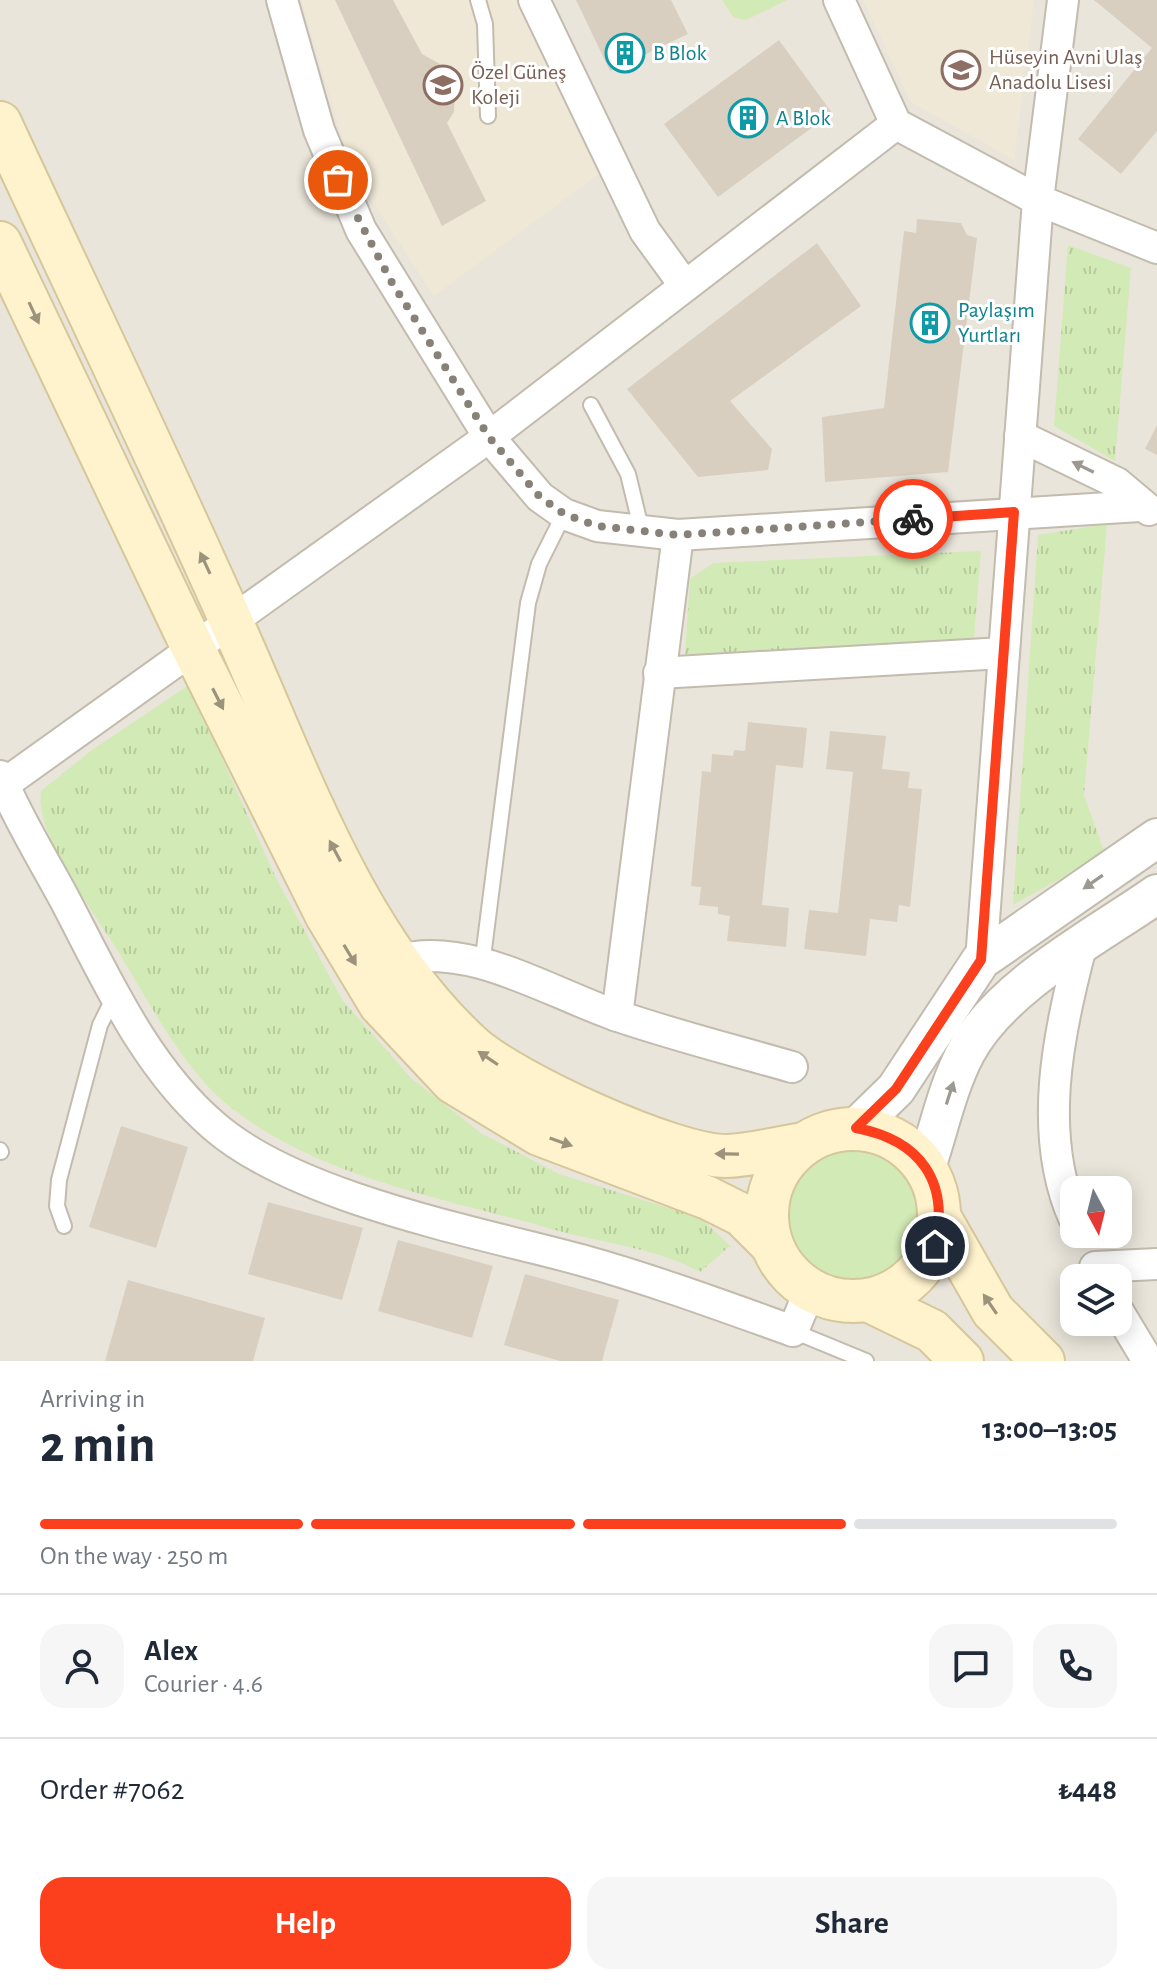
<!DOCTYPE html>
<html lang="en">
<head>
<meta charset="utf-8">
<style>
	:root { --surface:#fff; --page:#f6f6f7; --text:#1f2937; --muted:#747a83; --line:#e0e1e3; --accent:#fc3f1d }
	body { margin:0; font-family:"Alegreya Sans",sans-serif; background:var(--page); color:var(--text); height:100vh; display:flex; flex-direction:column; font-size:30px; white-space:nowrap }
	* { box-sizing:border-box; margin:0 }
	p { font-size:26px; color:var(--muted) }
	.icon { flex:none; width:44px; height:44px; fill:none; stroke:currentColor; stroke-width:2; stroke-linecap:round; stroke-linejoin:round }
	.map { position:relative; height:1361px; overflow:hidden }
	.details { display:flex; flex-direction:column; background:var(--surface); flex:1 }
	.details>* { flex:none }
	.needle { width:52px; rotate:173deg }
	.fabs { position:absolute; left:1060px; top:1176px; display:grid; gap:16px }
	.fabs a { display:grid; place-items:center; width:72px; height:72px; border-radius:16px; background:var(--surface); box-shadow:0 4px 20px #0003; font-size:40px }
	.pin { position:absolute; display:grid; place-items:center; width:68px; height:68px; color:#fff; margin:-34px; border:4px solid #fff; border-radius:50%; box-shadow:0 2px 8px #0007 }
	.courier { position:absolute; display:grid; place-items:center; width:80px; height:80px; margin:-40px; border:6px solid #fc3f1d; border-radius:50%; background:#fff; color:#222; box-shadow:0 2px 10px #0007 }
	.summary em { font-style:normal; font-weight:700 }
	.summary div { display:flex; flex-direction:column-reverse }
	.summary { display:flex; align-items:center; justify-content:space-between; height:136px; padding:0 40px }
	h1 { font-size:52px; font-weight:700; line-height:60px }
	.bar { display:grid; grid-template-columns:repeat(4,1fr); gap:12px 8px; align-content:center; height:96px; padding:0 40px }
	.bar i { height:10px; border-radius:6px; background:var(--line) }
	.bar .selected { background:var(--accent) }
	.bar p { grid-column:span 4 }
	.line { display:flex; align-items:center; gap:20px; padding:0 40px; border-top:2px solid var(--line) }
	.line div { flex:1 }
	.round { display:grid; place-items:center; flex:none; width:84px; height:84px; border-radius:24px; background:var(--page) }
	.primary-button { display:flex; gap:16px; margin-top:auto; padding:16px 40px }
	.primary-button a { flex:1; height:92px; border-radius:24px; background:var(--accent); color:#fff; font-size:32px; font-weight:700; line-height:92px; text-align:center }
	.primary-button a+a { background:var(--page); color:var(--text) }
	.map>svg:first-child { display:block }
	.residential { fill:#eae5da; fill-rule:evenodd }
	.education { fill:#efe8d6 }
	.grass { fill:#d2eab5 }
	.park { fill:url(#park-tufts) }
	.building { fill:#d8cfc1 }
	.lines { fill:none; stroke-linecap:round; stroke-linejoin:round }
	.service-casing { stroke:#c2bbae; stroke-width:18 }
	.minor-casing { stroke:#c2bbae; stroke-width:34 }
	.tertiary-casing { stroke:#c2bbae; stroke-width:42 }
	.secondary-casing { stroke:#d6c79b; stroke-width:46 }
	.service { stroke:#fff; stroke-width:14 }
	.minor { stroke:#fff; stroke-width:30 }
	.tertiary { stroke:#fff; stroke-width:38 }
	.secondary { stroke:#fff3cd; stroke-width:42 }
	.oneway { fill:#9c937c }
	.oneway2 { fill:#9c9892 }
	.done { stroke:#878178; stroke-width:8; stroke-dasharray:0 14.4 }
	.route { stroke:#fc3f1d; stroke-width:10 }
	.labels { text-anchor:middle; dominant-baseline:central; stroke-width:6; stroke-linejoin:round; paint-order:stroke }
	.culture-label { font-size:22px; fill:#0d838f; stroke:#fff; text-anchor:start }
	.education-label { font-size:22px; fill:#785e54; stroke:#fff; text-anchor:start }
</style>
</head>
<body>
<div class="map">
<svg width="1157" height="1361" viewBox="0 0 1157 1361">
	<defs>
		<pattern id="park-tufts" width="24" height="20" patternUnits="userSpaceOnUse" patternTransform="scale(2)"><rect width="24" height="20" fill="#d2eab5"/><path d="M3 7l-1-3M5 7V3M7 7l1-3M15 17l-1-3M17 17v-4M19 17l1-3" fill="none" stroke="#b6ca9c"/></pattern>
	</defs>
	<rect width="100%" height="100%" fill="#f6f3ec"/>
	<!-- residential -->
	<path class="residential" d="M 0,0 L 1157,0 L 1157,1361 L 0,1361 ZM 1074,1190 L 1118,1190 L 1118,1234 L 1074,1234 ZM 1074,1278 L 1118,1278 L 1118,1322 L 1074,1322 Z"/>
	<!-- education -->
	<g class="education">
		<path d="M 301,0 L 521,0 L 601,172 L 434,296 L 352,170 Z"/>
		<path d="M 863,0 L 1034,0 L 1014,160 L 911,102 Z"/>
	</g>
	<!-- grass -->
	<g class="grass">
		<path d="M 722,0 L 787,0 L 746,20 L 733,17 Z"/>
		<circle cx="853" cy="1220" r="72"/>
	</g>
	<!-- park -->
	<g class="park">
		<path d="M 1068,245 L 1131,268 L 1115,461 L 1054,426 Z"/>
		<path d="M 1107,524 L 1084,795 L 1105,854 L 1013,905 L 1038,535 Z"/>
		<path d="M 981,551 L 974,638 L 685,655 L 690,579 L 713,563 Z"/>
		<path d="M 189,685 L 276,878 L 343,1001 L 411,1078 L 481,1133 L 559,1174 L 701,1218 L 730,1246 L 700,1272 C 657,1248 602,1243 555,1230 C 445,1198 312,1177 223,1101 C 177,1061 142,988 109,937 C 87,902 34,831 41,791 L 92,750 Z"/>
	</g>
	<!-- building -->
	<g class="building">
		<path d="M 335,0 L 393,0 L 422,54 L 440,64 L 451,77 L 455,94 L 454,112 L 447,123 L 486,201 L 442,226 Z"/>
		<path d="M 576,0 L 671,0 L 688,34 L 610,71 Z"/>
		<path d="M 1094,0 L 1157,0 L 1157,131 L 1121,174 L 1078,139 L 1152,48 Z"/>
		<path d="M 779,40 L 832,113 L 718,197 L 664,124 Z"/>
		<path d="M 917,219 L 961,223 L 967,235 L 977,238 L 948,472 L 825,482 L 822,417 L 884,408 L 904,231 L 916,233 Z"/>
		<path d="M 817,243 L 861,306 L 730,401 L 772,449 L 768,470 L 698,477 L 627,389 Z"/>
		<path d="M 1157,425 L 1157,455 L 1145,449 Z"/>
		<path d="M 748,722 L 807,728 L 803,768 L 776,765 L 762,905 L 789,908 L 786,947 L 727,941 L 730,916 L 718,914 L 718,907 L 699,905 L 701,887 L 691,886 L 702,771 L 711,772 L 712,754 L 733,756 L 734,750 L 745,751 Z"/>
		<path d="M 830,731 L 886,736 L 882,769 L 910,772 L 908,788 L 922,789 L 910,907 L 899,905 L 897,922 L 870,919 L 866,956 L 804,949 L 809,910 L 838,913 L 853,772 L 826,769 Z"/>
		<path d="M 121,1126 L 188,1147 L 156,1248 L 89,1227 Z"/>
		<path d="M 268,1202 L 363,1228 L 342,1300 L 248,1274 Z"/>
		<path d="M 398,1240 L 493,1266 L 472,1338 L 378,1311 Z"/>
		<path d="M 525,1274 L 619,1300 L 602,1361 L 560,1361 L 504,1345 Z"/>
		<path d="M 128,1280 L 265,1318 L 253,1361 L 105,1361 Z"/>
	</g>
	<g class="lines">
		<defs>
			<g id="service">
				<path d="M 478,0 L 485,24 L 488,116"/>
				<path d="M 591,405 L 628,474 L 642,532"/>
				<path d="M 482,965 L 528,603 L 539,564 L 564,514"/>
				<path d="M 0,1150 L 1,1152"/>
				<path d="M 64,1226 L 57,1206 L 59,1180 L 100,1025 L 115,995"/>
				<path d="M 793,1331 L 866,1361"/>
			</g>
			<g id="minor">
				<path d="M 282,0 L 319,130 L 361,230 L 489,437 L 540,497 L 564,514 L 597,526 L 678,535 L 1140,506"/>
				<path d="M 534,0 L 645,231 L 685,286"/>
				<path d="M 839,0 L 896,124 L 1038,200 L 1157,248"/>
				<path d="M 1020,436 L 1117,483 L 1149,510"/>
				<path d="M 659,673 L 1003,653"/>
				<path d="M 0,776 C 18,819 43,859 65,900 C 106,978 145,1067 214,1126 C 297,1198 473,1231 581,1260 C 653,1280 723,1306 793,1331 L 810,1290"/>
				<path d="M 0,787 L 489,437 L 896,124"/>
				<path d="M 399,960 C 468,941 549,992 615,1015 C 673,1035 733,1050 792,1067"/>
				<path d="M 981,960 L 1038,200 L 1063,0"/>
				<path d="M 617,1016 L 678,535"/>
				<path d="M 1074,1218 C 1037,1134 1058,1033 1081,947"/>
				<path d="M 1095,1267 L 1157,1264"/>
				<path d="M 1118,1311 L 1148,1361"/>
			</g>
			<g id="tertiary">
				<path d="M 856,1128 L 896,1089 L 981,960 L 1157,838"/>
				<path d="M 926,1167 C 939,1129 947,1088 966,1052 C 1001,986 1097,936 1157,894"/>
			</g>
			<g id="secondary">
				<path d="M 0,123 C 77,289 157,454 231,621 C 296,764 353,938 472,1046 C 512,1082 674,1157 727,1156 C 752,1155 779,1148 804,1144"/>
				<path d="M 0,243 L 193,648 L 327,916 L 380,1004 L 453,1082 L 539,1134 L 708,1198 L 742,1215 L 772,1245"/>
				<circle cx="853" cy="1215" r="86"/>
				<path d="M 941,1220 L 993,1311 L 1043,1361"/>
				<path d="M 868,1300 L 932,1331 L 962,1361"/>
			</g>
		</defs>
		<!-- service casing -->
		<use href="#service" class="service-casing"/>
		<!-- minor casing -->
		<use href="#minor" class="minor-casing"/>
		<!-- tertiary casing -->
		<use href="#tertiary" class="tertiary-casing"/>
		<!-- secondary casing -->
		<use href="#secondary" class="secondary-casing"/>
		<!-- service -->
		<use href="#service" class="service"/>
		<!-- minor -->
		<use href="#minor" class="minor"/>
		<!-- tertiary -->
		<use href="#tertiary" class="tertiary"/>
		<!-- secondary -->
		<use href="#secondary" class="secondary"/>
	</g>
	<!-- one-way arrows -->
	<defs><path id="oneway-solid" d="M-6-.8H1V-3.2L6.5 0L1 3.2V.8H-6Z" transform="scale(2)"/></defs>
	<g class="oneway">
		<use href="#oneway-solid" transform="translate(34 313) rotate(65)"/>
		<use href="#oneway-solid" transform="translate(205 563) rotate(-115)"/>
		<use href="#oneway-solid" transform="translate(218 699) rotate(63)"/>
		<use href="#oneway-solid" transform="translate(335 851) rotate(-118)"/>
		<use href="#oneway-solid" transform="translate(350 955) rotate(59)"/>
		<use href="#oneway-solid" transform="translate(488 1058) rotate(-146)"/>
		<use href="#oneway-solid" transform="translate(561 1142) rotate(19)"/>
		<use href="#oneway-solid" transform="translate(727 1154) rotate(-179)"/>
		<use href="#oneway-solid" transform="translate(990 1304) rotate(-124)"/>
	</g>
	<g class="oneway2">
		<use href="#oneway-solid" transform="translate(1083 467) rotate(-154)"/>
		<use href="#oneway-solid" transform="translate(1093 882) rotate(145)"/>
		<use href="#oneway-solid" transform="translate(950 1093) rotate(-72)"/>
	</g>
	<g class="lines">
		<!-- done -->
		<path class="done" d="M 338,180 L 391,281 L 489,437 L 540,497 L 564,514 L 597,526 L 678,535 L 913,519"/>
		<!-- route -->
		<path class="route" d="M 913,519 L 1014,512 L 981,960 L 896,1089 L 856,1128 C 920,1140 950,1181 935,1246"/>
	</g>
	<!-- icons -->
	<defs>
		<symbol id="building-ring" viewBox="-11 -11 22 22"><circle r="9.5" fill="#fff" stroke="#0f9aa8" stroke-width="1.5"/><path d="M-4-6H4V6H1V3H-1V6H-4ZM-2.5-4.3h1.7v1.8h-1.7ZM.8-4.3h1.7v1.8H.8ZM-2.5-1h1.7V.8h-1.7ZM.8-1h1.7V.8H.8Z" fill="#0f9aa8"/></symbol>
		<symbol id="school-ring" viewBox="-11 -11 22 22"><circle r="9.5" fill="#fff" stroke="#8d6e63" stroke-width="1.5"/><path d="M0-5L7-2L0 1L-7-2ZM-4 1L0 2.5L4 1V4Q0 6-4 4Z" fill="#8d6e63"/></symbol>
	</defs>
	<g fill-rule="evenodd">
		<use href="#building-ring" x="603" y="31" width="44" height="44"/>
		<use href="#school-ring" x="939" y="48" width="44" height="44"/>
		<use href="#school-ring" x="421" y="63" width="44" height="44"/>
		<use href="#building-ring" x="726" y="96" width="44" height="44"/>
		<use href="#building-ring" x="908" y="301" width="44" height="44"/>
	</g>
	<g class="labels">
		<!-- culture labels -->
		<g class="culture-label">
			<text x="653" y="53">B Blok</text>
			<text x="776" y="118">A Blok</text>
			<text x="958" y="310">Paylaşım<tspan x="958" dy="25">Yurtları</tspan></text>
		</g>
		<!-- education labels -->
		<g class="education-label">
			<text x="989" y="57">Hüseyin Avni Ulaş<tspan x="989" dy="25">Anadolu Lisesi</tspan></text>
			<text x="471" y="72">Özel Güneş<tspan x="471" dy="25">Koleji</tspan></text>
		</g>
	</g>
</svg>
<div class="fabs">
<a><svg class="needle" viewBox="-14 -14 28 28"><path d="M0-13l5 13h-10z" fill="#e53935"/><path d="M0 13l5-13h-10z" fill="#747a83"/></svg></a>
<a><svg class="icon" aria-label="layers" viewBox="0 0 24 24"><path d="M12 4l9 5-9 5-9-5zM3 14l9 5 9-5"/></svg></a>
</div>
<div class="pin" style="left:338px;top:180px;background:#ea580c"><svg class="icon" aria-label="bag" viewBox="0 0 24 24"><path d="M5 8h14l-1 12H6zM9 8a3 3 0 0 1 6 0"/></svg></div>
<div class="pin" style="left:935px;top:1246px;background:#1f2937"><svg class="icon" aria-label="home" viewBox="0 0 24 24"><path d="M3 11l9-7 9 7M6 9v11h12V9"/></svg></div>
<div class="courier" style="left:913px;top:519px"><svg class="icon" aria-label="bike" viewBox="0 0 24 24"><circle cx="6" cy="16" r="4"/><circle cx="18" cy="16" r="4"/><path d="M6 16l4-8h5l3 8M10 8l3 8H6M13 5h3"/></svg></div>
</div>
<section class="details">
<div class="summary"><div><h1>2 min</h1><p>Arriving in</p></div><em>13:00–13:05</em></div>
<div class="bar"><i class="selected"></i><i class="selected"></i><i class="selected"></i><i></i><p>On the way · 250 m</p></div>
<div class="line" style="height:144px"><a class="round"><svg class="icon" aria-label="person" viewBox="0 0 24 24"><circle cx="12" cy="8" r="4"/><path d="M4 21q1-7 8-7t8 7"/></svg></a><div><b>Alex</b><p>Courier · 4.6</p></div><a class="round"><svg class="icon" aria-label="chat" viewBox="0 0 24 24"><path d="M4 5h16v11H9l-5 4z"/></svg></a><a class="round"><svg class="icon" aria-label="phone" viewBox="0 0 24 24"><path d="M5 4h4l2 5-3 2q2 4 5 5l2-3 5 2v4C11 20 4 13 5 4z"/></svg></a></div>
<div class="line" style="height:104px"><div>Order #7062</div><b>₺448</b></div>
<div class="primary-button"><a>Help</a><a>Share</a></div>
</section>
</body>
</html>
